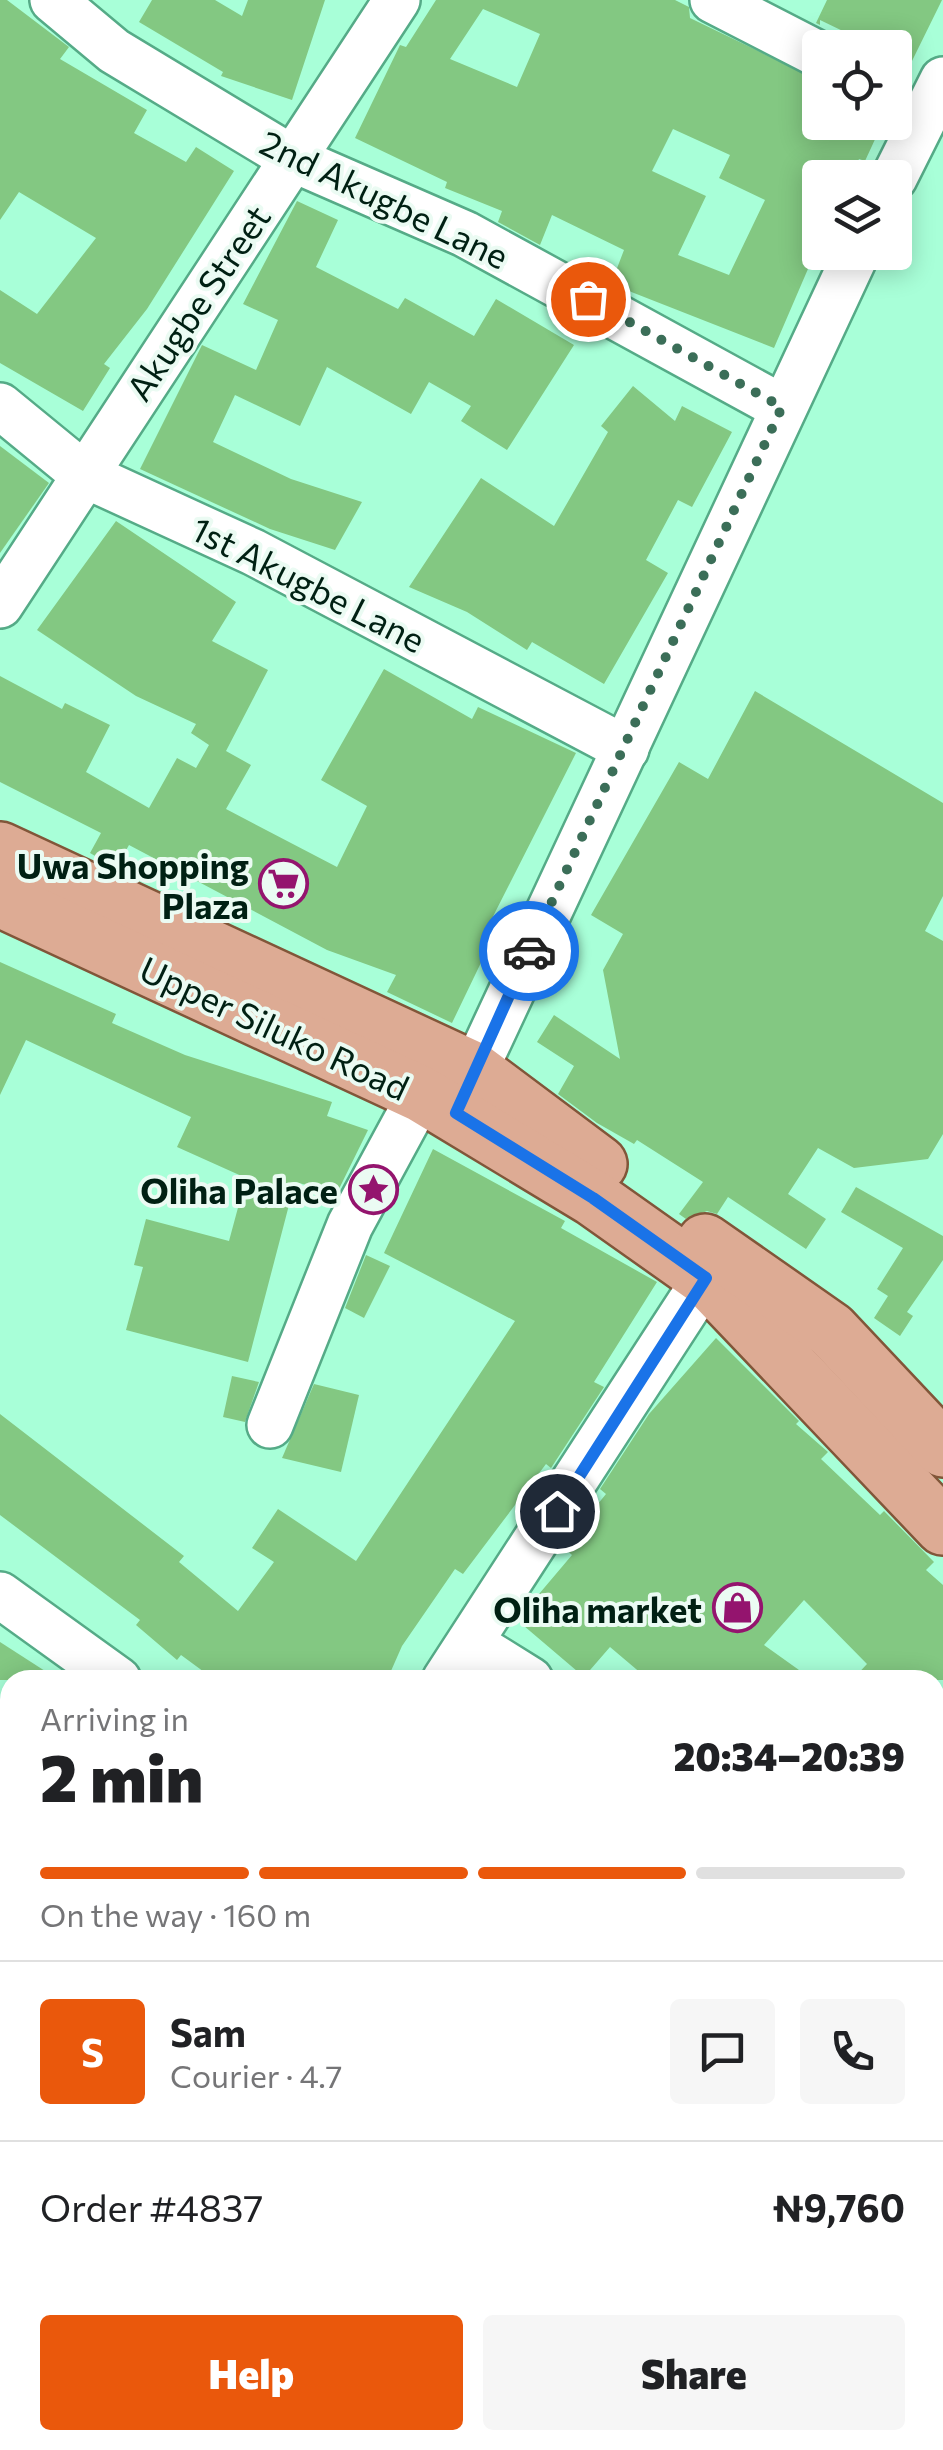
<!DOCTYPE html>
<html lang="en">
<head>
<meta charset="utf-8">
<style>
	:root { --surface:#fff; --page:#f6f6f6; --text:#202124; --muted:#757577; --line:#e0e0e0; --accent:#ea580c }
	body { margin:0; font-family:Commissioner,sans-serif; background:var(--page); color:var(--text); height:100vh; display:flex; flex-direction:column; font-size:38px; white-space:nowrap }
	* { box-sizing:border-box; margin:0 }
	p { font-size:32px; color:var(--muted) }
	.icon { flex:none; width:55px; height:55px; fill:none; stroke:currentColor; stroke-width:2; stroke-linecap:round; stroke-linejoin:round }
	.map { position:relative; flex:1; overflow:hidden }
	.details { position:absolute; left:0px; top:1670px; width:945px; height:780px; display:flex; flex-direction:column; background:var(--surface); border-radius:30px 30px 0 0; box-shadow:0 5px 25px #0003 }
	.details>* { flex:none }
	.tools { position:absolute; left:802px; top:30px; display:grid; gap:20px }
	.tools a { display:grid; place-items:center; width:110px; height:110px; border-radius:10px; background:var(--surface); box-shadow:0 5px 25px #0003; font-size:50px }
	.pin { position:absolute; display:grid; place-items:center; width:85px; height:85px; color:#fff; margin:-42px; border:5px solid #fff; border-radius:50%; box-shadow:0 2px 10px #0007 }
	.courier { position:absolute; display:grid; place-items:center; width:100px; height:100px; margin:-50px; border:8px solid #1a73e8; border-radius:50%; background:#fff; color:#222; box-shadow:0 2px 12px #0007 }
	.summary em { font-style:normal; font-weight:800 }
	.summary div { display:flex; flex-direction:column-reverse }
	.summary { display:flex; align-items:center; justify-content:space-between; height:170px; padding:0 40px }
	h1 { font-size:65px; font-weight:800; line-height:75px }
	.bar { display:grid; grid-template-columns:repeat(4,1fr); gap:15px 10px; align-content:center; height:120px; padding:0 40px }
	.bar i { height:12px; border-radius:8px; background:var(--line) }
	.bar .selected { background:var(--accent) }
	.bar p { grid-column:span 4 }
	.line { display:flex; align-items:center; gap:25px; padding:0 40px; border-top:2px solid var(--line) }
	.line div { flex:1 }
	.round { display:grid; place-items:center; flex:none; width:105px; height:105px; border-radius:10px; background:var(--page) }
	.action { display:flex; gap:20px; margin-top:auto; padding:20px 40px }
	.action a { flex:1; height:115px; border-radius:10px; background:var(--accent); color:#fff; font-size:40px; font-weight:800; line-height:115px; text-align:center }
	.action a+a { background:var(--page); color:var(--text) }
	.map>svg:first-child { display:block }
	.building { fill:#83c882; fill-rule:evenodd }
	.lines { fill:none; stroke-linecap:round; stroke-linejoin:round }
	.minor-casing { stroke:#55ab87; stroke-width:50 }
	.major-casing { stroke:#815639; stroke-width:60 }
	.minor { stroke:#fff; stroke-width:45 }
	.major { stroke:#ddab94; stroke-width:55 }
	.done { stroke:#3b6e58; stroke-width:10; stroke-dasharray:0 18 }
	.route { stroke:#1a73e8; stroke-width:12 }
	.labels { text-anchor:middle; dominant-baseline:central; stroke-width:8; stroke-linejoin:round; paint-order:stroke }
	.street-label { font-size:35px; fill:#002013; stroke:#ebfbf3 }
	.poi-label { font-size:35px; font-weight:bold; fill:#002013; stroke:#ebfbf3; text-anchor:end }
</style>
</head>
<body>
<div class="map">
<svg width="943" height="2450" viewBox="0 0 943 2450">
	<rect width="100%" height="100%" fill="#a8ffd8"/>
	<!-- building -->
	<g class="building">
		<path d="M 0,0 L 7,0 L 69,47 L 60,59 L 147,110 L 134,133 L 186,162 L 196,147 L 234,171 L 147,309 L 104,364 L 110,368 L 83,411 L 0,363 L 0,290 L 37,314 L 96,238 L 19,192 L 0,220 Z"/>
		<path d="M 152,0 L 215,0 L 242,16 L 248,0 L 325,0 L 292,100 L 221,76 L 223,72 L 139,22 Z"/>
		<path d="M 436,0 L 675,0 L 689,7 L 690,18 L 820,81 L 820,122 L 883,122 L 865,161 L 859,159 L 850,178 L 820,178 L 820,241 L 774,348 L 611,284 L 624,250 L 552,215 L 540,245 L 498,222 L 502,211 L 445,188 L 447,182 L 355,138 L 400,45 L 406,47 ZM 483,9 L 540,34 L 517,87 L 450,59 ZM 673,129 L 730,155 L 719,178 L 765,200 L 729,275 L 678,255 L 706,196 L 652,171 Z"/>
		<path d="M 827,0 L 942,0 L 911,63 L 895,56 L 895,48 L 878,48 L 820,20 L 820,25 L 816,23 Z"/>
		<path d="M 297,201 L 338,220 L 316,267 L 398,309 L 405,298 L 474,336 L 496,299 L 574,345 L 507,450 L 461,421 L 471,406 L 429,382 L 411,414 L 327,367 L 300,426 L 235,395 L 213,442 L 291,479 L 362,502 L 335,550 L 270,529 L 140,469 L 202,345 L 256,370 L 278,320 L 243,304 Z"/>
		<path d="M 633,386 L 675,421 L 682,406 L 732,432 L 692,507 L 678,500 L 646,560 L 668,573 L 604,684 L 532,642 L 527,650 L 467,612 L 409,587 L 481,478 L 554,526 L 608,432 L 601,426 Z"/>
		<path d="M 0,446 L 49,483 L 0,553 Z"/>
		<path d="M 116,521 L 236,602 L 212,641 L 268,670 L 226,751 L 251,765 L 226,809 L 337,867 L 367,806 L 321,780 L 384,669 L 472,719 L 478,707 L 576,753 L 480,942 L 489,946 L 452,1023 L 387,992 L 396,975 L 327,950 L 129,845 L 116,868 L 90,853 L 101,833 L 0,782 L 0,676 L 62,709 L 65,703 L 110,725 L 86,772 L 149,808 L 177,758 L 196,768 L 209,745 L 191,733 L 196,724 L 136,696 L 37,630 Z"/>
		<path d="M 755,691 L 943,803 L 943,896 L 925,931 L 943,941 L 943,1134 L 928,1159 L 854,1168 L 818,1148 L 788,1194 L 826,1219 L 806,1249 L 728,1197 L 717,1214 L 707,1211 L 686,1219 L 679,1214 L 703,1182 L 637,1140 L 634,1144 L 597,1123 L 558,1094 L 574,1066 L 537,1042 L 554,1015 L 620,1059 L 603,970 L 623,934 L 591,915 L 679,762 L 708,779 Z"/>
		<path d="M 0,962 L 116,1014 L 112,1023 L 185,1055 L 332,1102 L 327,1116 L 368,1130 L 337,1193 L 295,1182 L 248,1362 L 126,1330 L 143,1267 L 134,1265 L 146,1219 L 229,1241 L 246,1178 L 177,1147 L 191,1117 L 26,1040 L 0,1095 Z"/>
		<path d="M 433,1149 L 565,1221 L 561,1228 L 657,1282 L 594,1382 L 604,1387 L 551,1468 L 546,1464 L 463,1574 L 455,1569 L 402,1646 L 387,1680 L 215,1680 L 181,1655 L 177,1660 L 136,1625 L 140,1620 L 0,1515 L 0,1414 L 184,1556 L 179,1562 L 238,1611 L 274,1562 L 252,1548 L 278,1509 L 356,1561 L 515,1321 L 384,1253 Z"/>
		<path d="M 856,1187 L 943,1236 L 943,1260 L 907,1312 L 913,1316 L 900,1336 L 874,1318 L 888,1296 L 877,1289 L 903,1248 L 841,1212 Z"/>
		<path d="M 366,1255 L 390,1266 L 364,1318 L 345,1308 Z"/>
		<path d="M 716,1338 L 799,1421 L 796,1424 L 828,1452 L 821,1459 L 880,1515 L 884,1511 L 934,1562 L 926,1570 L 943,1585 L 943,1680 L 852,1680 L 867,1664 L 804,1600 L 764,1645 L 813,1680 L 649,1680 L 610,1647 L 584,1677 L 517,1620 L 572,1555 L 563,1547 L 606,1494 L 600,1489 L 649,1414 Z"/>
		<path d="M 232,1376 L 259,1382 L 245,1422 L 223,1417 Z"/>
		<path d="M 314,1384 L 359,1395 L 341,1472 L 282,1458 Z"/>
		<path d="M 0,1642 L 59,1680 L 0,1680 Z"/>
	</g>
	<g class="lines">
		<defs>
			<g id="minor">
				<path d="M 53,0 L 114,51 L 293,159 L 465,234 L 781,407"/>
				<path d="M 713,0 L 820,55"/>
				<path d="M 894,178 L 943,80"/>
				<path d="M 0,406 L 83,474 L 253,552 L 626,749"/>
				<path d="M 0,605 L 397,0"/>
				<path d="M 460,1102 L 857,252"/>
				<path d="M 270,1425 L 350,1225 L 421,1094"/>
				<path d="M 0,1595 L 118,1680"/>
				<path d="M 472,1644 L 530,1680"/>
				<path d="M 445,1680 L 706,1278"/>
				<path d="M 935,1933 L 943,1938"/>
				<path d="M 0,2099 L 10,2107"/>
				<path d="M 935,2164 L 943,2165"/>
				<path d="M 0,2311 L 10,2298"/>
				<path d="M 326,2440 L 354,2450"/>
			</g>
			<g id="major">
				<path d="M 0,850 L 472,1069 L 599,1164"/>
				<path d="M 0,899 L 421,1094 L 593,1198 L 706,1278 L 943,1527"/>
				<path d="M 705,1242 L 831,1330 L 943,1449"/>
			</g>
		</defs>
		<!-- minor casing -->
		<use href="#minor" class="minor-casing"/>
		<!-- major casing -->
		<use href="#major" class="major-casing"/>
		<!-- minor -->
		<use href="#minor" class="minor"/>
		<!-- major -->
		<use href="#major" class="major"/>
	</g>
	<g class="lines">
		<!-- done -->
		<path class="done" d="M 529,951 L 782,407 L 588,299"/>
		<!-- route -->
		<path class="route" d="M 529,951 L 456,1113 L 593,1198 L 706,1278 L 557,1511"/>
	</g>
	<!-- icons -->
	<defs>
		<symbol id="supermarket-ring" viewBox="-11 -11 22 22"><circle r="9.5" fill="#ebfbf3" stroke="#94146e" stroke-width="1.5"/><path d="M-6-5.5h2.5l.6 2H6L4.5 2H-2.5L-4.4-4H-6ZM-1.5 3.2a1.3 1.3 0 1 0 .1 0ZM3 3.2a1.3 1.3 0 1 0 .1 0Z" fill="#94146e"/></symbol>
		<symbol id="sight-ring" viewBox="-11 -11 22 22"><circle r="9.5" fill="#ebfbf3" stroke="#94146e" stroke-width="1.5"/><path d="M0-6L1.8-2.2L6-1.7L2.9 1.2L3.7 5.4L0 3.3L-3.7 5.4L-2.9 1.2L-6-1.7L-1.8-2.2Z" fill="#94146e"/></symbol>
		<symbol id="shop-ring" viewBox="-11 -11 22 22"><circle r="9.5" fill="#ebfbf3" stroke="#94146e" stroke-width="1.5"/><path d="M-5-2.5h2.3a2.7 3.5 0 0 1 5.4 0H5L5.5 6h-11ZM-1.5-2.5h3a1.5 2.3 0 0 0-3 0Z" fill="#94146e"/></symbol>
	</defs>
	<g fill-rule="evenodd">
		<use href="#supermarket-ring" x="256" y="856" width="55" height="55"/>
		<use href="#sight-ring" x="346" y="1162" width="55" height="55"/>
		<use href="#shop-ring" x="710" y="1580" width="55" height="55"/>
	</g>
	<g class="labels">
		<!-- street labels -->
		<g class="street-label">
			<text transform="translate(385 198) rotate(26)">2nd Akugbe Lane</text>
			<text transform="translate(197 302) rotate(-56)">Akugbe Street</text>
			<text transform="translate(309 583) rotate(27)">1st Akugbe Lane</text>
			<text transform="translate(275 1027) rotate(25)">Upper Siluko Road</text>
		</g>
		<!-- poi labels -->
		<g class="poi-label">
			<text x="249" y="864">Uwa Shopping<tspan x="249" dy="40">Plaza</tspan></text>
			<text x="338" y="1189">Oliha Palace</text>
			<text x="702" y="1608">Oliha market</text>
		</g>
	</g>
</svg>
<div class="tools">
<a><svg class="icon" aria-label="locate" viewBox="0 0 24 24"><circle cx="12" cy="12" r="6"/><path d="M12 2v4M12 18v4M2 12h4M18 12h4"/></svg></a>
<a><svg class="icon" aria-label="layers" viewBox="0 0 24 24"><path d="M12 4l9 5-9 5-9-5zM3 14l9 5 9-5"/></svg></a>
</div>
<div class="pin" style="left:588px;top:299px;background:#ea580c"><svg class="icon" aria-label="bag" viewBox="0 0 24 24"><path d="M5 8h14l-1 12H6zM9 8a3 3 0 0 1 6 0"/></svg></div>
<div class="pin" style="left:557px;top:1511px;background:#1f2937"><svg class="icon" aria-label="home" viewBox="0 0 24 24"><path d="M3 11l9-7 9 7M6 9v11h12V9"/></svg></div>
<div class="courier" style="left:529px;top:951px"><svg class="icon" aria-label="car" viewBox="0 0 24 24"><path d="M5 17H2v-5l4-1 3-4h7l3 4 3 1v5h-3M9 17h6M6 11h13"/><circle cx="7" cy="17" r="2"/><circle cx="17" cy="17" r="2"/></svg></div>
<section class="details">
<div class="summary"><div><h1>2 min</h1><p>Arriving in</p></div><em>20:34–20:39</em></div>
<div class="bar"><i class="selected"></i><i class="selected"></i><i class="selected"></i><i></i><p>On the way · 160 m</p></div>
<div class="line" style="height:180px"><b class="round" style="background:var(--accent);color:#fff">S</b><div><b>Sam</b><p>Courier · 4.7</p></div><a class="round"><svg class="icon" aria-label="chat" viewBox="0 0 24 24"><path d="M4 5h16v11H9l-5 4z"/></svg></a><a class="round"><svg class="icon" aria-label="phone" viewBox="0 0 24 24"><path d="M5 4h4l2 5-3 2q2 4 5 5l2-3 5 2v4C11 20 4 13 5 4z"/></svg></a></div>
<div class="line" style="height:130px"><div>Order #4837</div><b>₦9,760</b></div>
<div class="action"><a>Help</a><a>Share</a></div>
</section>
</div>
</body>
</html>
